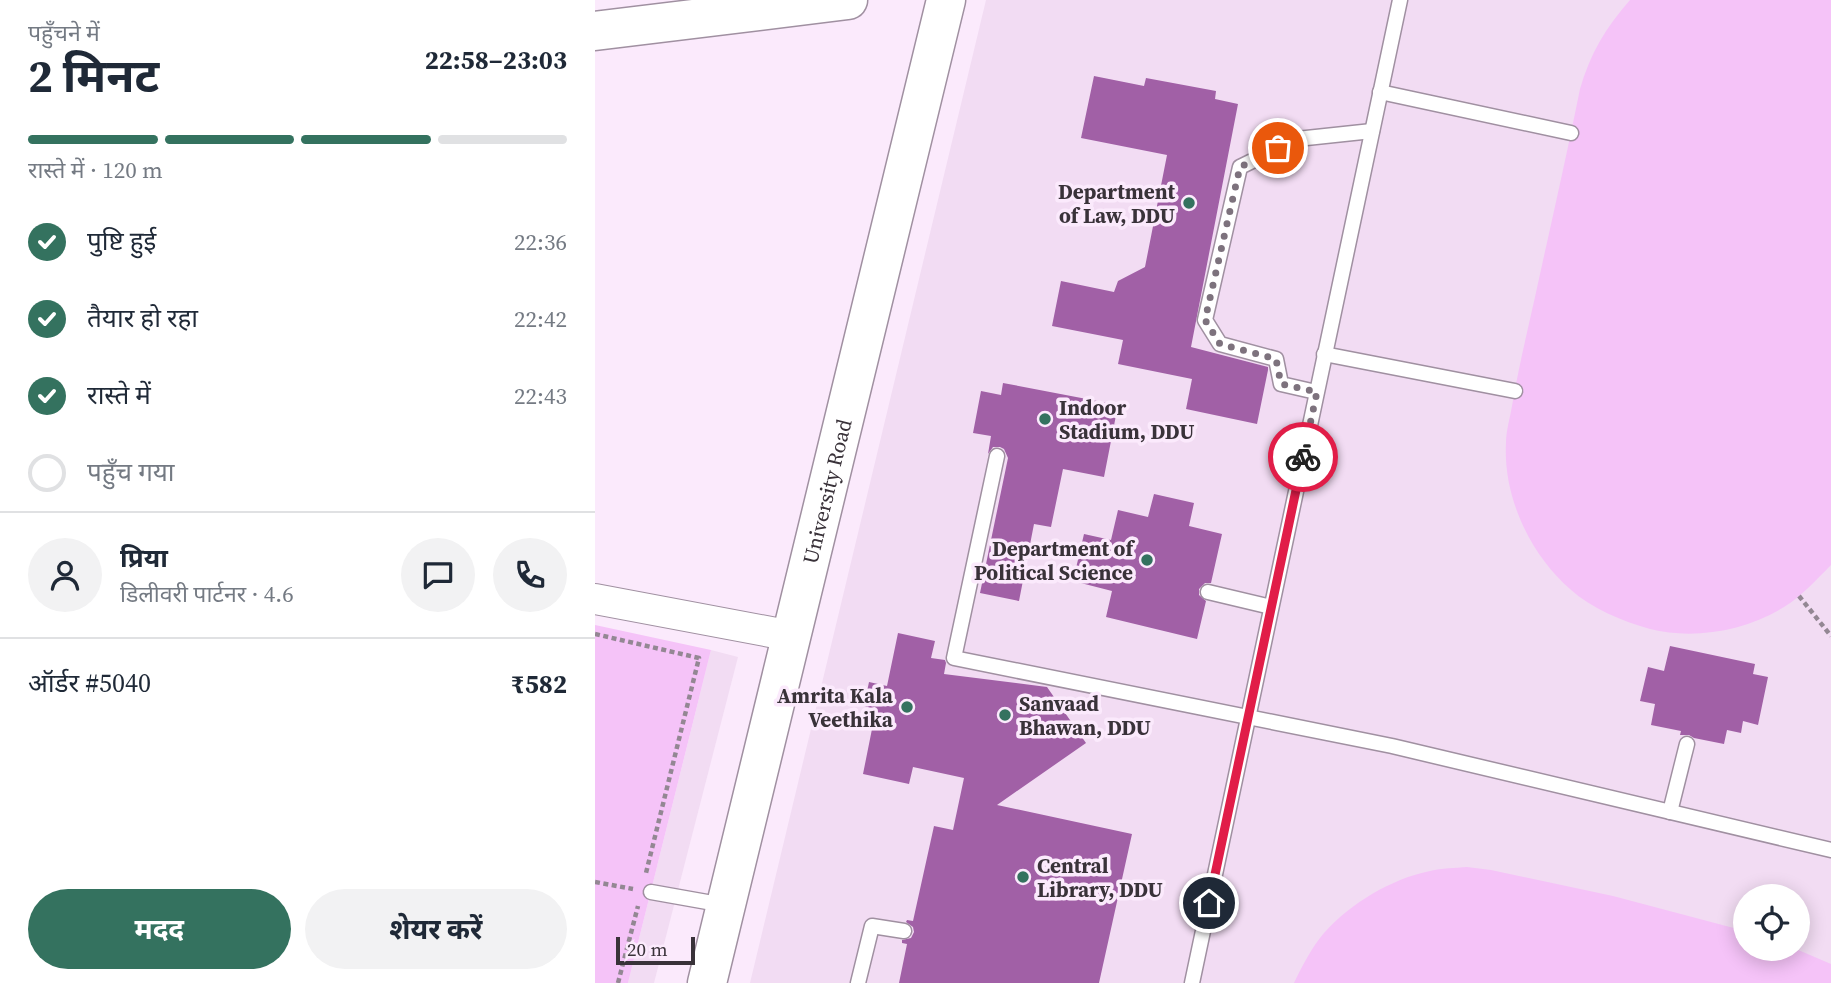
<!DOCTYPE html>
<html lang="hi">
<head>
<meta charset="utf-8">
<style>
	:root { --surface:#fff; --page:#f2f2f3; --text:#1f2937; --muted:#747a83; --line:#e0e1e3; --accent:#34725f }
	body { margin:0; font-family:"Source Serif 4","Noto Sans Devanagari",serif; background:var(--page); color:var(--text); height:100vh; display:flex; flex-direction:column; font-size:26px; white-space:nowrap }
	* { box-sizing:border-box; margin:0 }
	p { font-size:23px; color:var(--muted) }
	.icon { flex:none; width:38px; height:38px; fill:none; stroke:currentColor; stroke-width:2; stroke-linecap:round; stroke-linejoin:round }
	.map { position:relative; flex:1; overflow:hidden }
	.panel { display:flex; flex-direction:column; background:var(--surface); width:595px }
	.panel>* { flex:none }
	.controls { position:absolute; left:1138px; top:884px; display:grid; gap:14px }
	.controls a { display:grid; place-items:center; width:77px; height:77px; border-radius:50%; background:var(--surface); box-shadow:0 4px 18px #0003; font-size:35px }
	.scale { position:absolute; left:21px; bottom:18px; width:79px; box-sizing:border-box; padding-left:7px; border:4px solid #393239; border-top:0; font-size:19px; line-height:24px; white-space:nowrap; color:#393239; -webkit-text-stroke:5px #fbeafc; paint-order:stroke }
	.pin { position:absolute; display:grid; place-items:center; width:60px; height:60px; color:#fff; margin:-30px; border:4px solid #fff; border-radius:50%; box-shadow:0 2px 7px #0007 }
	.courier { position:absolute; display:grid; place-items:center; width:70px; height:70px; margin:-35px; border:5px solid #e11d48; border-radius:50%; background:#fff; color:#222; box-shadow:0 2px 9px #0007 }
	.head em { font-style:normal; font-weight:700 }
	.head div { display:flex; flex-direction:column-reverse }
	.head { display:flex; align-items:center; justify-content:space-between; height:119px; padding:0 28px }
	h1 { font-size:46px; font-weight:700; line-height:52px }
	.bar { display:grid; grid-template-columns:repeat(4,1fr); gap:10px 7px; align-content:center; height:84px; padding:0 28px }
	.bar i { height:9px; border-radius:5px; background:var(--line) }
	.bar .active { background:var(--accent) }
	.bar p { grid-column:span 4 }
	.line { display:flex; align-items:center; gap:18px; padding:0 28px; border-top:2px solid var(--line) }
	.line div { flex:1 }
	.round { display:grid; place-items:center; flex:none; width:74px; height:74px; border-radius:37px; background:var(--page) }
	ol { padding:0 28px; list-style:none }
	li { display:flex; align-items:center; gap:21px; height:77px }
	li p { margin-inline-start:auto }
	li .icon { padding:7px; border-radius:50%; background:var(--accent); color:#fff; stroke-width:4 }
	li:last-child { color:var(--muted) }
	li i { width:38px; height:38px; border:4px solid var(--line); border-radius:50% }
	.button { display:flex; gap:14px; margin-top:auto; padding:14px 28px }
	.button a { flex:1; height:80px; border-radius:42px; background:var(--accent); color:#fff; font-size:28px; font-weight:700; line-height:80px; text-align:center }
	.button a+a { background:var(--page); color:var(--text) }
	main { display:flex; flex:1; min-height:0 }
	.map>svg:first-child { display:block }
	.built { fill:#f2dcf3; fill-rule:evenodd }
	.green { fill:#f5c3f8 }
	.building { fill:#a160a6 }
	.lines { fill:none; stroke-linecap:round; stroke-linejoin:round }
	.lane-casing { stroke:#a090a1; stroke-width:17 }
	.street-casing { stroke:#a090a1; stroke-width:32 }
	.secondary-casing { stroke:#a090a1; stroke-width:41 }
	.path { stroke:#938793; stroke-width:4.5; stroke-dasharray:5 3.5; stroke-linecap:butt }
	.lane { stroke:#fff; stroke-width:14 }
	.street { stroke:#fff; stroke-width:30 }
	.secondary { stroke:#fff; stroke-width:38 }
	.done { stroke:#7d727d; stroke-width:7; stroke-dasharray:0 12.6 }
	.route { stroke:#e11d48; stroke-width:9 }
	.poi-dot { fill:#34725f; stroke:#fbeafc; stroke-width:2.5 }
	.labels { text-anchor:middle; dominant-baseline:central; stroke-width:7; stroke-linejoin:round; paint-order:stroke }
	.poi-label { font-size:21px; font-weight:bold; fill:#393239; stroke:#fbeafc; text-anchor:end }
	.street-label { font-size:21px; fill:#393239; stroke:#fbeafc }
</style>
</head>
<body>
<main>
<section class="panel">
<div class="head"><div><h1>2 मिनट</h1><p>पहुँचने में</p></div><em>22:58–23:03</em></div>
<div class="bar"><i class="active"></i><i class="active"></i><i class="active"></i><i></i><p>रास्ते में · 120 m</p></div>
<ol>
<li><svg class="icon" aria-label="check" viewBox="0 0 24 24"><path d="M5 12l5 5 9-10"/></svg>पुष्टि हुई<p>22:36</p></li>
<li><svg class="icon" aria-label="check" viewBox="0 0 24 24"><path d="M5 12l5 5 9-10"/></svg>तैयार हो रहा<p>22:42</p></li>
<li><svg class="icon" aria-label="check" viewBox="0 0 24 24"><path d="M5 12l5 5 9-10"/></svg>रास्ते में<p>22:43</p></li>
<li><i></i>पहुँच गया</li>
</ol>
<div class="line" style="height:126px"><a class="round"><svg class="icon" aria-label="person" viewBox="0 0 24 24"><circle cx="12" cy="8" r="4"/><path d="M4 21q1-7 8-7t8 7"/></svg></a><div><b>प्रिया</b><p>डिलीवरी पार्टनर · 4.6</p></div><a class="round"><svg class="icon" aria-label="chat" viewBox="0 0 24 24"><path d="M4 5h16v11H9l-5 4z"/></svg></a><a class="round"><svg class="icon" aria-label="phone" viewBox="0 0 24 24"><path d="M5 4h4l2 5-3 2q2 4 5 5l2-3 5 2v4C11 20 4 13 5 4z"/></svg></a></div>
<div class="line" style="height:91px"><div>ऑर्डर #5040</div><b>₹582</b></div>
<div class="button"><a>मदद</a><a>शेयर करें</a></div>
</section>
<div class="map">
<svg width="1236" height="983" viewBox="0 0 1236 983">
	<rect width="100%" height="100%" fill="#fbeafc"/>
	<!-- built -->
	<g class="built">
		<path d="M 391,0 L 1236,0 L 1236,983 L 155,983 ZM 1150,896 L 1202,896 L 1202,948 L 1150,948 Z"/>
		<path d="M 116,650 L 143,657 L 59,983 L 33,983 Z"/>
	</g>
	<!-- green -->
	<g class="green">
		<path d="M 1035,0 L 1236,0 L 1236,565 C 1221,580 1207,596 1189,607 C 1151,631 1098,640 1055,629 C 1027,621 997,609 975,589 C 935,554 908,497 911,443 C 911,431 915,418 917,406 C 923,370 932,333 940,297 C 955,228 971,159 985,89 C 995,54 1011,27 1035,0 Z"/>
		<path d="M 0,625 L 116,650 L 33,983 L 0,983 Z"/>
		<path d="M 872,867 L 896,870 L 1018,896 L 1150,931 L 1150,948 L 1201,949 L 1236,964 L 1236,983 L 699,983 C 707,966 717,947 729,933 C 756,903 796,879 835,871 C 847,868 860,868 872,867 Z"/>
	</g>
	<!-- building -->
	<g class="building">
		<path d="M 499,76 L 549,86 L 551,78 L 621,91 L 620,99 L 643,104 L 596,347 L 673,367 L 673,370 L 662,424 L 591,409 L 597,379 L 523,364 L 528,340 L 457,326 L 466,281 L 519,292 L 523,281 L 550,267 L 572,155 L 486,138 Z"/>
		<path d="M 408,383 L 523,405 L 509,477 L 468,469 L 456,527 L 439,524 L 424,601 L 385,593 L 413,458 L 409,449 L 405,447 L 398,447 L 393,454 L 396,436 L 378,433 L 386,391 L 406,395 Z"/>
		<path d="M 559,494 L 599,503 L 594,526 L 627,534 L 616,583 L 610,583 L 604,589 L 604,595 L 611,601 L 602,639 L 511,617 L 517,591 L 478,581 L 489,534 L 516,540 L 523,510 L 553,517 Z"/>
		<path d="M 303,633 L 340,641 L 336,658 L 350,660 L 351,663 L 349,674 L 452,687 L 491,743 L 402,805 L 537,834 L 504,983 L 304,983 L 312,944 L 307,943 L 307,940 L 316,938 L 319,932 L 318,927 L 311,922 L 312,920 L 318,921 L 339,826 L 358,830 L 369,778 L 318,767 L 314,784 L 268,774 L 281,709 L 269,706 L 274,682 L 292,686 Z"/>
		<path d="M 1075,646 L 1160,664 L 1158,674 L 1173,677 L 1163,725 L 1148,721 L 1146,733 L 1132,730 L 1129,744 L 1099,738 L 1094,735 L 1085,735 L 1086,731 L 1056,725 L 1060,704 L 1045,701 L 1053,667 L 1069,671 Z"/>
	</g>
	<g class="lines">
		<defs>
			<g id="lane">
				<path d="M 785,92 L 976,133"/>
				<path d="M 729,354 L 920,391"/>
				<path d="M 721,392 L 686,384 L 681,359 L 625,344 L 610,320 L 645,167 L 702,139 L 777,131"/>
				<path d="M 402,456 L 359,658 L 797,746 L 1236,850"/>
				<path d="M 613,592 L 676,607"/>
				<path d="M 1075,812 L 1092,744"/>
				<path d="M 56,892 L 129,905"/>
				<path d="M 263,983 L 277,926 L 309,931"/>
				<path d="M 597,983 L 805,0"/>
			</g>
			<path id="street" d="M 0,599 L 197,636"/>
			<g id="secondary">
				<path d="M 0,31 L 253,0"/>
				<path id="s1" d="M 112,983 L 351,0"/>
			</g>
		</defs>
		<!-- lane casing -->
		<use href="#lane" class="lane-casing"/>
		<!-- street casing -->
		<use href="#street" class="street-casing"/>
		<!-- secondary casing -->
		<use href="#secondary" class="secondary-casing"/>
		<!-- path -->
		<g class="path">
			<path d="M 1204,596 L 1236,636"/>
			<path d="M 0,634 L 104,658 L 51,873"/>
			<path d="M 0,882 L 38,889"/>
			<path d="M 23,983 L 43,906"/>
		</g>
		<!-- lane -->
		<use href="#lane" class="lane"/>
		<!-- street -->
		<use href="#street" class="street"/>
		<!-- secondary -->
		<use href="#secondary" class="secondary"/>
	</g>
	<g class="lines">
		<!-- done -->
		<path class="done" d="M 683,148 L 645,167 L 610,320 L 625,344 L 681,359 L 686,384 L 722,392 L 708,457"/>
		<!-- route -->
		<path class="route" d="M 614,903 L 708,457"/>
	</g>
	<!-- markers -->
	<g class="poi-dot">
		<circle cx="594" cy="203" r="7"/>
		<circle cx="450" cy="419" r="7"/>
		<circle cx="552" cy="560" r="7"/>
		<circle cx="312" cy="707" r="7"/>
		<circle cx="410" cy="715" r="7"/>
		<circle cx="428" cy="877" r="7"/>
	</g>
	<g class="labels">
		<!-- poi labels -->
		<g class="poi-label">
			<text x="580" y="191">Department<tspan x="580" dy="24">of Law, DDU</tspan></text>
			<text x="464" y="407" text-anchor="start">Indoor<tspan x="464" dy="24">Stadium, DDU</tspan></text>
			<text x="538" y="548">Department of<tspan x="538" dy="24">Political Science</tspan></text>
			<text x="298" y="695">Amrita Kala<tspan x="298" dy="24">Veethika</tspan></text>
			<text x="424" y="703" text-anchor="start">Sanvaad<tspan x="424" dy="24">Bhawan, DDU</tspan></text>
			<text x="442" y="865" text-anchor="start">Central<tspan x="442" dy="24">Library, DDU</tspan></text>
		</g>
		<!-- street labels -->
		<g class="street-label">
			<text stroke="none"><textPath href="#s1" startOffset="506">University Road</textPath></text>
		</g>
	</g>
</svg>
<div class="controls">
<a><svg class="icon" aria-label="locate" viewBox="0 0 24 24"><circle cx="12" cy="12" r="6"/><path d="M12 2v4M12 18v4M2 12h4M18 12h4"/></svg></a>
</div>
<div class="scale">20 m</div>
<div class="pin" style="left:683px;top:148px;background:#ea580c"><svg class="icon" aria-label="bag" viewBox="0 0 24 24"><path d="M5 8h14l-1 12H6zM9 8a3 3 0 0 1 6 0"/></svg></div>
<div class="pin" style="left:614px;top:903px;background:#1f2937"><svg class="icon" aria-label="home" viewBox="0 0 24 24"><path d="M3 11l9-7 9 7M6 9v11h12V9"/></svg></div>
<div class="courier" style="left:708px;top:457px"><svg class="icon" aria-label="bike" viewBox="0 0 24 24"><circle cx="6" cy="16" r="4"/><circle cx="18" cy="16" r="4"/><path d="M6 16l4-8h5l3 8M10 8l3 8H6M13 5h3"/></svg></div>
</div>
</main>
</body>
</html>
